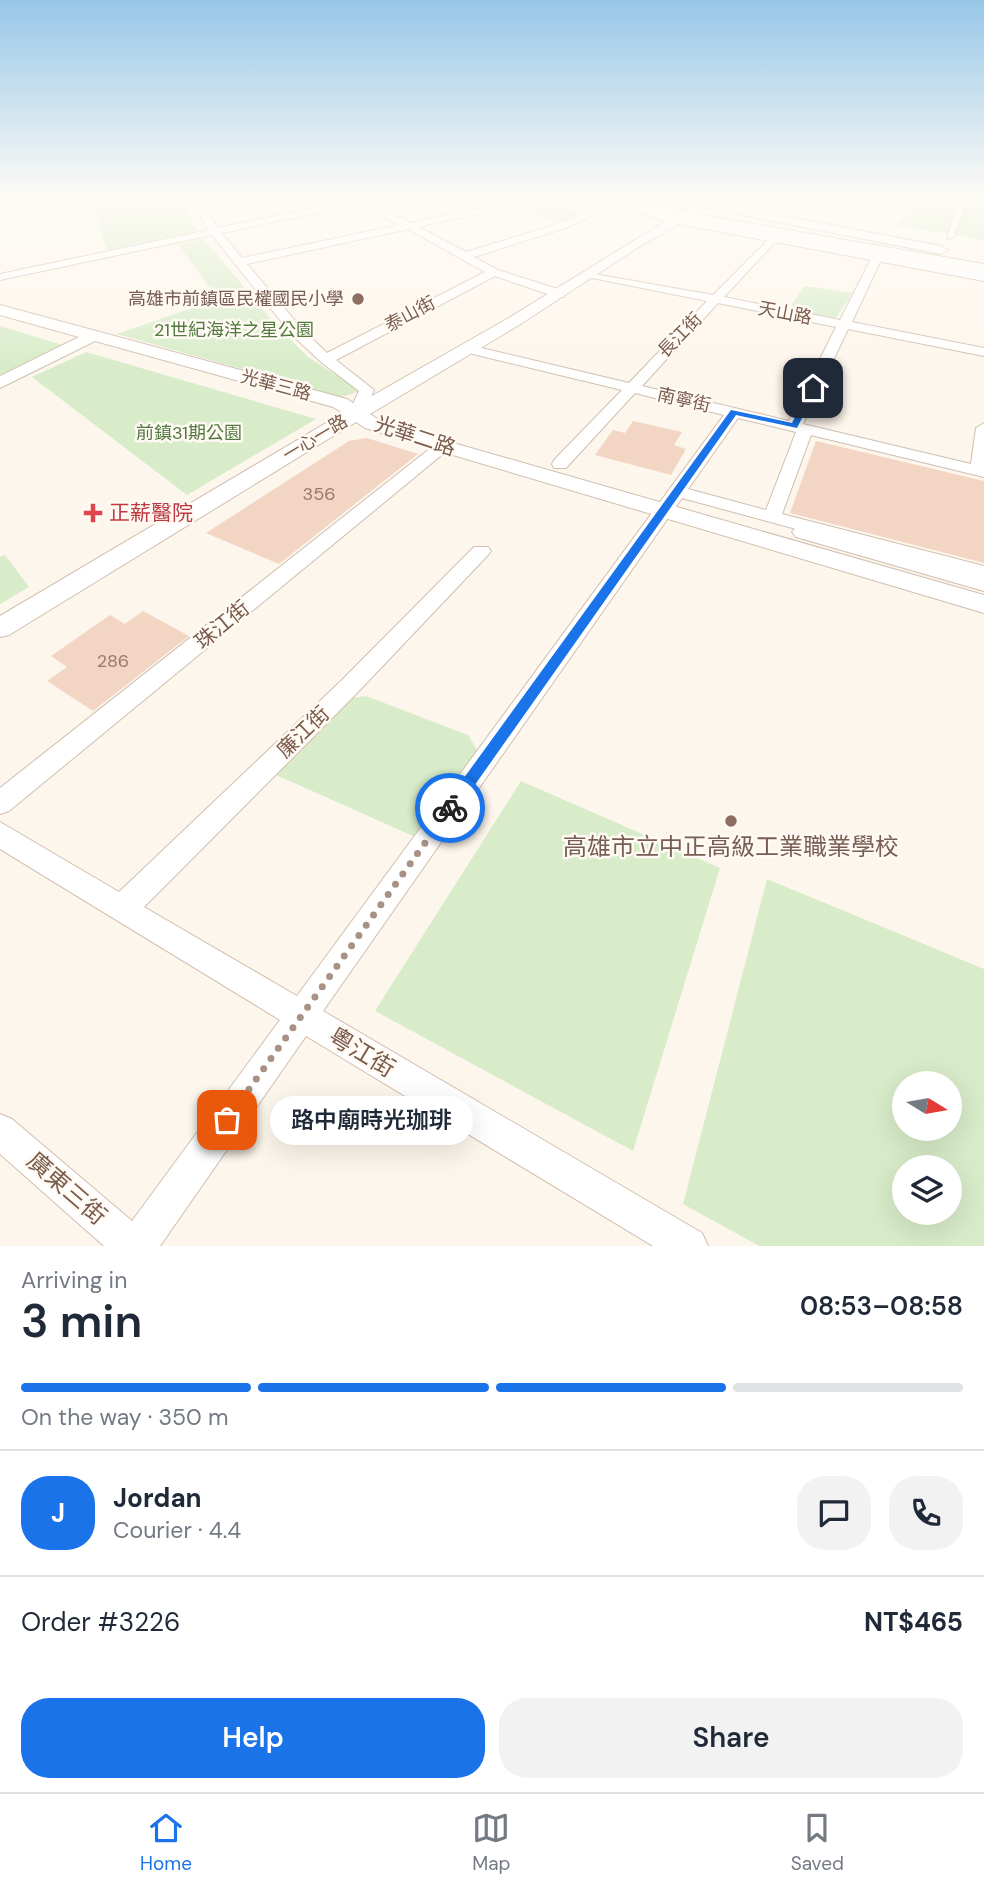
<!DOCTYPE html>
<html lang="en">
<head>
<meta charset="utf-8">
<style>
	:root { --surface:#fff; --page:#f2f2f3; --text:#1f2937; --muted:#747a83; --line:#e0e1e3; --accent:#1a73e8 }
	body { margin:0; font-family:"DM Sans","Noto Sans TC",sans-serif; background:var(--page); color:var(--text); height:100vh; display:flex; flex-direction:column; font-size:26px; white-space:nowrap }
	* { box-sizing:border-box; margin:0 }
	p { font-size:23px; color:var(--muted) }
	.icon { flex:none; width:38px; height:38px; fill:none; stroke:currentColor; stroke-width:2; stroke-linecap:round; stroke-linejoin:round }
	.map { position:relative; height:1246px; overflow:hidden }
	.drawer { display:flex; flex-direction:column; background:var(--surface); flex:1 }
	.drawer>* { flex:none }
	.needle { width:46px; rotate:101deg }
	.controls { position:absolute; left:892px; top:1071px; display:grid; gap:14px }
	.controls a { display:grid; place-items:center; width:70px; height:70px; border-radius:50%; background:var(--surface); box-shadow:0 7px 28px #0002; font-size:35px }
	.pin { position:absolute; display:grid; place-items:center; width:60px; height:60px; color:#fff; margin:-30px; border-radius:14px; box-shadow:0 4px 10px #0006 }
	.courier { position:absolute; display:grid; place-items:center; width:70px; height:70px; margin:-35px; border:5px solid #1a73e8; border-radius:50%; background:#fff; color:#222; box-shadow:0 2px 9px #0007 }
	.bubble { position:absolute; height:49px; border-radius:24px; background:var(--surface); box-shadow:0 7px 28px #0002; font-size:23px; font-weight:600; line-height:49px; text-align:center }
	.headline em { font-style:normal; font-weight:600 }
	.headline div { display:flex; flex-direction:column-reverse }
	.headline { display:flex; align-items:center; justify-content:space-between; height:119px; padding:0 21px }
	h1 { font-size:46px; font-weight:600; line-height:52px }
	.bar { display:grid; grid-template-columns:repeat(4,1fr); gap:10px 7px; align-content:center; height:84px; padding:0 21px }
	.bar i { height:9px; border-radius:5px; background:var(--line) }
	.bar .on { background:var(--accent) }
	.bar p { grid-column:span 4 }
	.line { display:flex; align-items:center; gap:18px; padding:0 21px; border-top:2px solid var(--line) }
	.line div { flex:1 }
	.round { display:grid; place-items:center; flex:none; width:74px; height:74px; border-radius:28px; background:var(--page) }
	.primary-button { display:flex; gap:14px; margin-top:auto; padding:14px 21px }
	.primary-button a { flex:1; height:80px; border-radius:28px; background:var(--accent); color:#fff; font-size:28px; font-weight:600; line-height:80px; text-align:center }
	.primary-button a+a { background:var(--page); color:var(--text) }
	.tabs { display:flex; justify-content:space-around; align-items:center; height:98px; border-top:2px solid var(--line); background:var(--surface); font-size:19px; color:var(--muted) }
	.tabs a { display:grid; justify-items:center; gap:4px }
	.tabs .on { color:var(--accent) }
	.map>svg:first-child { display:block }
	.green { fill:#d8ecc9; fill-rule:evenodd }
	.building { fill:#f3d5c3 }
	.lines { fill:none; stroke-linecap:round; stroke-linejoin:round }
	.pedestrian-casing { stroke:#d1beb0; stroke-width:2 }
	.minor-casing { stroke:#d1beb0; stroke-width:2 }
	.tertiary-casing { stroke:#d1beb0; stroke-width:2 }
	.secondary-casing { stroke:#d6c0b0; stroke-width:2 }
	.pedestrian { fill:#fff; fill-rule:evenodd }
	.minor { fill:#fff; fill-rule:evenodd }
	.tertiary { fill:#fff; fill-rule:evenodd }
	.secondary { fill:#fff; fill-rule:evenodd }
	.route { fill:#1a73e8 }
	.done { stroke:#a89285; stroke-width:7; stroke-dasharray:0 12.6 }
	.education-dot { fill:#8d6e63; stroke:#fffaf3; stroke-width:2.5 }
	.health-dot { fill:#e0444e; stroke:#fffaf3; stroke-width:2.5 }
	.labels { text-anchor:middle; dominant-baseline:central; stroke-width:5; stroke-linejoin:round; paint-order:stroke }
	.far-education-label { font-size:18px; fill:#785e54; stroke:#fffaf3; text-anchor:end }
	.far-street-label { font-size:18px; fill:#7a5c4d; stroke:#fffaf3 }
	.far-park-label { font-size:18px; fill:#537a41; stroke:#fffaf3 }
	.number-label { font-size:18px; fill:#987a6a }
	.street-label { font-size:21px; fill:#7a5c4d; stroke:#fffaf3 }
	.health-label { font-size:21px; fill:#be3a42; stroke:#fffaf3; text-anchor:start }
	.near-education-label { font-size:24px; fill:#785e54; stroke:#fffaf3 }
	.near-street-label { font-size:24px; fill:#7a5c4d; stroke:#fffaf3 }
</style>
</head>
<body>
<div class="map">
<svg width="984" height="1246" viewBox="0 0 984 1246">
	<rect width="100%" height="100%" fill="#fdf6ec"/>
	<!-- green -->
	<g class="green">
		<path d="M 91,196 L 177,196 L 198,231 L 107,250 Z"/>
		<path d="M 928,196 L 984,204 L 984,240 L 897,225 Z"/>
		<path d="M 531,200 L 582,212 L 557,222 L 505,206 Z"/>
		<path d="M 204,239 L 274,323 L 308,357 L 361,391 L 341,397 L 117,334 L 218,299 L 179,245 Z"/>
		<path d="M 805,286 L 852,293 L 836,318 L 788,310 Z"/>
		<path d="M 0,326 L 62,345 L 0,375 Z"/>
		<path d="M 86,352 L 316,419 L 187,495 L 32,377 Z"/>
		<path d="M 5,555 L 29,587 L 0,604 L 0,557 Z"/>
		<path d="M 366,696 L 468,735 L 477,750 L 413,836 L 274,774 L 344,699 Z"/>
		<path d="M 521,781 L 720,868 L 633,1151 L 375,1011 Z"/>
		<path d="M 767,879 L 984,969 L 984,1246 L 759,1246 L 683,1204 ZM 905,1083 L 950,1083 L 950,1129 L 905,1129 ZM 905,1167 L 950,1167 L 950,1213 L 905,1213 Z"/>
	</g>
	<!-- building -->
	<g class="building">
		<path d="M 633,421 L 682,432 L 674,445 L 686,449 L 671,475 L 595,455 L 613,430 L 625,433 Z"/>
		<path d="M 367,438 L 418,454 L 279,564 L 206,533 L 349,441 Z"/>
		<path d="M 816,441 L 984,481 L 984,563 L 790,513 Z"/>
		<path d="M 143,611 L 189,636 L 93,711 L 47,681 L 67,667 L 51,656 L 110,615 L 125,624 Z"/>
	</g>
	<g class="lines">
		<defs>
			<path id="pedestrian" d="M 960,197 L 967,199 L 954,237 L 947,239 Z"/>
			<g id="minor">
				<path d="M 188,196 L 196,196 L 218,228 L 353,200 L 355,196 L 389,196 L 371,202 L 410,223 L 538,196 L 555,196 L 419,227 L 466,252 L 554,225 L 612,202 L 620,204 L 565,228 L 474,257 L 498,270 L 564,291 L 564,297 L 556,297 L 495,276 L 336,360 L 374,390 L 364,414 L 356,419 L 348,414 L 359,391 L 321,362 L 292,335 L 212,235 L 0,280 L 0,274 L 209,230 ZM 361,204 L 399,225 L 242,258 L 222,233 ZM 408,229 L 485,272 L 327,353 L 302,329 L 247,264 Z"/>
				<path d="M 773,235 L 777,236 L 777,240 L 724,297 L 840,320 L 875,251 L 880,248 L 885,251 L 852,322 L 984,348 L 984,356 L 848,329 L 803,424 L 971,464 L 976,428 L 984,423 L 984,477 L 811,435 L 782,514 L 984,566 L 984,580 L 682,498 L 323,1011 L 702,1233 L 708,1246 L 653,1246 L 306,1036 L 160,1246 L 104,1246 L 0,1154 L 0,1114 L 12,1119 L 132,1221 L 280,1020 L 0,849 L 0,822 L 119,892 L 342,680 L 474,547 L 488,547 L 491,551 L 488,555 L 358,692 L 144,907 L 297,996 L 724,415 L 635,393 L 566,468 L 554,468 L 552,464 L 554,460 L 622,390 L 460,351 L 458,348 L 465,344 L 629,383 L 707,301 L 587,277 L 583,276 L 583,272 L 713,295 ZM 718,303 L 836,327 L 789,421 L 642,386 ZM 738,418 L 796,432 L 766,510 L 688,489 Z"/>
				<path d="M 443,441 L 449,443 L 451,446 L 449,449 L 9,811 L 0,814 L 0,788 L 437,443 Z"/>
			</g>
			<g id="tertiary">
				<path d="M 577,196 L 596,196 L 675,215 L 693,206 L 657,199 L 655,196 L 678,196 L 702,200 L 711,196 L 725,196 L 716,203 L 941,246 L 948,250 L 941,254 L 706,208 L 689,218 L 984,273 L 984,281 L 679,224 L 637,248 L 519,325 L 370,414 L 379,420 L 450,442 L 984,595 L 984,613 L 436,450 L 365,428 L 356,422 L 9,635 L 0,637 L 0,616 L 343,413 L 333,407 L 95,341 L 0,388 L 0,376 L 79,337 L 0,315 L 0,305 L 347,399 L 356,405 L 507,319 L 666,221 Z"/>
				<path d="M 804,525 L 984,575 L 984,591 L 796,537 L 792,532 L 796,527 Z"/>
			</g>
			<path id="secondary" d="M 600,196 L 621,196 L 685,212 L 984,264 L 984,274 L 685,220 L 602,199 Z"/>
		</defs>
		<!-- pedestrian casing -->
		<use href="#pedestrian" class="pedestrian-casing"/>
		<!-- minor casing -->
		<use href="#minor" class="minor-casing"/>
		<!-- tertiary casing -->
		<use href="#tertiary" class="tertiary-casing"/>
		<!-- secondary casing -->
		<use href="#secondary" class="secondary-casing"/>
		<!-- pedestrian -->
		<use href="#pedestrian" class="pedestrian"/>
		<!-- minor -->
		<use href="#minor" class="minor"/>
		<!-- tertiary -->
		<use href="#tertiary" class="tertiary"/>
		<!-- secondary -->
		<use href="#secondary" class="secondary"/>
	</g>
	<!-- sky -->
	<linearGradient id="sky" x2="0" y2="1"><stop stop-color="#97c7e8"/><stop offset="0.53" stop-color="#fefbf6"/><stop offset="1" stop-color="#fefbf6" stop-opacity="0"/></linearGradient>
	<rect width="984" height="370" fill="url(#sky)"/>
	<!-- route -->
	<path class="route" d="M 810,387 L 817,388 L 797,428 L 736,415 L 455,813 L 445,813 L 445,804 L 731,410 L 792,423 Z"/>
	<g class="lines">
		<!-- done -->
		<path class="done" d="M 227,1120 L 450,808"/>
	</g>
	<!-- markers -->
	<g class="education-dot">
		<circle cx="358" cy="299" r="7"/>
		<circle cx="731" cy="821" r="7"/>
	</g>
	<path class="health-dot" d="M89.5 502.5h7v7h7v7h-7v7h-7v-7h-7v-7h7z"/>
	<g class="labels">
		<!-- far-education labels -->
		<g class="far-education-label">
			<text x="344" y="299">高雄市前鎮區民權國民小學</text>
		</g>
		<!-- far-street labels -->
		<g class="far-street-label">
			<text transform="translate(785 313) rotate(11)">天山路</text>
			<text transform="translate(410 314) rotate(-28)">泰山街</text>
			<text transform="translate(680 335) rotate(-46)">長江街</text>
			<text transform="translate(276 385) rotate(15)">光華三路</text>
			<text transform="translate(684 400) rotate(13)">南寧街</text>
			<text transform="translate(315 438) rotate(-31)">一心一路</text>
		</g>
		<!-- far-park labels -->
		<g class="far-park-label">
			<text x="234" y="330">21世紀海洋之星公園</text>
			<text x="189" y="433">前鎮31期公園</text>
		</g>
		<!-- number labels -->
		<g class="number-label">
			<text x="319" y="494">356</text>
			<text x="113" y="661">286</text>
		</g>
		<!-- street labels -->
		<g class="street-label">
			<text transform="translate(415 436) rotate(18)">光華二路</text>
			<text transform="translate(222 625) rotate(-39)">珠江街</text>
			<text transform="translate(303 732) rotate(-44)">廉江街</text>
		</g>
		<!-- health labels -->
		<g class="health-label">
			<text x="109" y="513">正薪醫院</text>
		</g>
		<!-- near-education labels -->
		<g class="near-education-label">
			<text x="731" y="846">高雄市立中正高級工業職業學校</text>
		</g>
		<!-- near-street labels -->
		<g class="near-street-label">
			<text transform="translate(362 1052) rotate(31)">粵江街</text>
			<text transform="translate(67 1188) rotate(41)">廣東三街</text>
		</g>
	</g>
</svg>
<div class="controls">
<a><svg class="needle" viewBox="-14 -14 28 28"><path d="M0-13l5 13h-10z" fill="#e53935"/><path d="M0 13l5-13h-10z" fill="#747a83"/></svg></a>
<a><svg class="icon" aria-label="layers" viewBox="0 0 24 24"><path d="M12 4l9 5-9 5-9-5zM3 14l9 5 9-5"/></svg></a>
</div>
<div class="pin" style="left:227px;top:1120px;background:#ea580c"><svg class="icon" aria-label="bag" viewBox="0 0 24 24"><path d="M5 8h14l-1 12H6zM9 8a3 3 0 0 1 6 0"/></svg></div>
<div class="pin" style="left:813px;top:388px;background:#1f2937"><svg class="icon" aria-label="home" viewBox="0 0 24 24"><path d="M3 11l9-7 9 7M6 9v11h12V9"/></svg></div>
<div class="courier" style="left:450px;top:808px"><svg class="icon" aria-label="bike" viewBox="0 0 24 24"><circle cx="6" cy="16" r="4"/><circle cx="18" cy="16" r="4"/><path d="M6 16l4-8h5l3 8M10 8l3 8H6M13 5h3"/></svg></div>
<div class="bubble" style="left:270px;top:1096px;width:203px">路中廟時光珈琲</div>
</div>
<section class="drawer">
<div class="headline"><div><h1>3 min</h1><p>Arriving in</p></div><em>08:53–08:58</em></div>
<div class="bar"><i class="on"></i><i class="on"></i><i class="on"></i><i></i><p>On the way · 350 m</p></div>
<div class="line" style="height:126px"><b class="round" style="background:var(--accent);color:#fff">J</b><div><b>Jordan</b><p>Courier · 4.4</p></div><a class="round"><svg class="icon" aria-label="chat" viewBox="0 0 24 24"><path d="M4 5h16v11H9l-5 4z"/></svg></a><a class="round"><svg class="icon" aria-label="phone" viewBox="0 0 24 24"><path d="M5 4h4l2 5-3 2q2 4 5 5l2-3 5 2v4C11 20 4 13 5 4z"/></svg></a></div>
<div class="line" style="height:91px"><div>Order #3226</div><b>NT$465</b></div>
<div class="primary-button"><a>Help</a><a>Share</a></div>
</section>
<nav class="tabs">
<a class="on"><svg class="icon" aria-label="home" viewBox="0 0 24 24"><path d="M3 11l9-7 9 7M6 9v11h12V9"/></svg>Home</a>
<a><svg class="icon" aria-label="map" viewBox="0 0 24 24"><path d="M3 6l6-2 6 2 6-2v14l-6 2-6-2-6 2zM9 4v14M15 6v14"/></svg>Map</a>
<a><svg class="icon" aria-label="saved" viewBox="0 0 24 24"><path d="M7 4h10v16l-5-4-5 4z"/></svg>Saved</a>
</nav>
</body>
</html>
